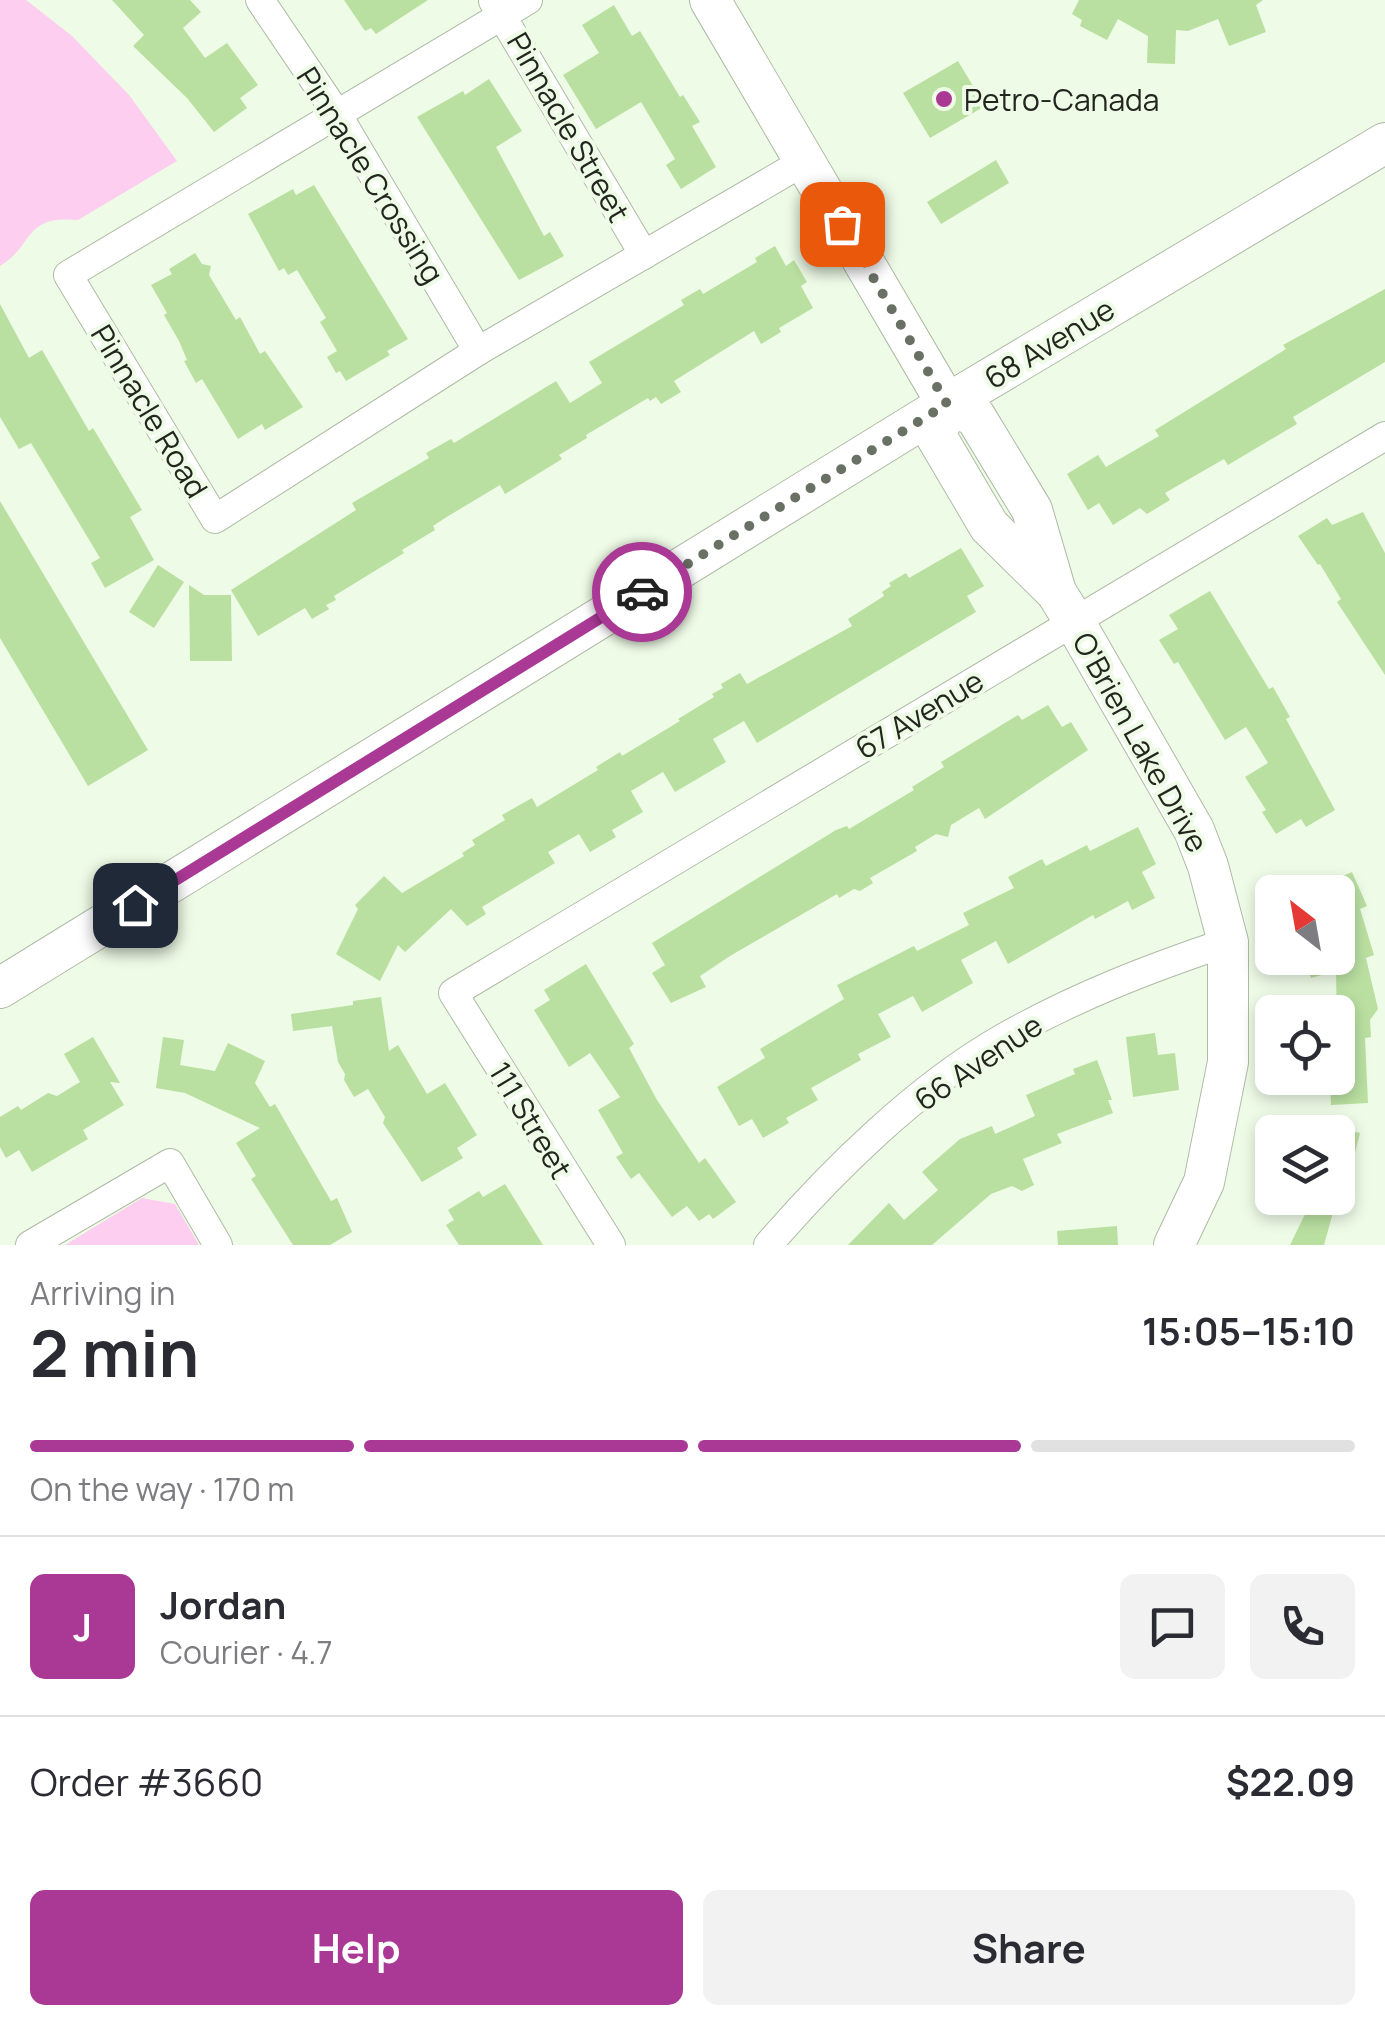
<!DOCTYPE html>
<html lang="en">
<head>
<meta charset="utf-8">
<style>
	:root { --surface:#fff; --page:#f2f2f3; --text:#2b2b33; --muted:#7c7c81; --line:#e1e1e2; --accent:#aa3995 }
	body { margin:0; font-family:Manrope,sans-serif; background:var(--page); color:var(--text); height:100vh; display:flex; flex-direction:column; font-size:38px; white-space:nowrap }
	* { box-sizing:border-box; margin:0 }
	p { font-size:32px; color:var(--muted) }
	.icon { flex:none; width:55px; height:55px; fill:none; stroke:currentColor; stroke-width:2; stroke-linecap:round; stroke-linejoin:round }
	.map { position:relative; height:1245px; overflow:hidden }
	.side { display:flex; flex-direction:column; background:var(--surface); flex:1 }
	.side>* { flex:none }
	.needle { width:65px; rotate:329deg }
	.tools { position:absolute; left:1255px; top:875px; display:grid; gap:20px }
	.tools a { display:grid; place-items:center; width:100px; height:100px; border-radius:15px; background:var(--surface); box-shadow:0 5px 15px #0003; font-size:50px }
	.pin { position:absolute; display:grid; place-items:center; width:85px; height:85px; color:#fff; margin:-42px; border-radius:20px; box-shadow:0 5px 15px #0006 }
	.courier { position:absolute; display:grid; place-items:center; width:100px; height:100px; margin:-50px; border:8px solid #aa3995; border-radius:50%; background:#fff; color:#222; box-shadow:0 2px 12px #0007 }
	.headline em { font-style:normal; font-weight:700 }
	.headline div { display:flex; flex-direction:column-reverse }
	.headline { display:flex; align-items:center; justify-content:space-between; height:170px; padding:0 30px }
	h1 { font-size:65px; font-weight:700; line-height:75px }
	.bar { display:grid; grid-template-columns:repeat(4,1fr); gap:15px 10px; align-content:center; height:120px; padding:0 30px }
	.bar i { height:12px; border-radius:8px; background:var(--line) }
	.bar .on { background:var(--accent) }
	.bar p { grid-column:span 4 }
	.line { display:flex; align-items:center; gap:25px; padding:0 30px; border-top:2px solid var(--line) }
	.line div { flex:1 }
	.round { display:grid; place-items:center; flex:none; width:105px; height:105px; border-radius:15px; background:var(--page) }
	.primary-button { display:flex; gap:20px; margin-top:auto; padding:20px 30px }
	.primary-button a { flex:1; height:115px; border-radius:15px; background:var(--accent); color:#fff; font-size:40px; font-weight:700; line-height:115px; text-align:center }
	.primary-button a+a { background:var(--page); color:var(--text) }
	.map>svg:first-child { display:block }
	.green { fill:#fdcef0 }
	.building { fill:#bae0a1 }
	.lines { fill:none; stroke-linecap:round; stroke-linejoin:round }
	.street-casing { stroke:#aebaa6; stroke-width:30 }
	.secondary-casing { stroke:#aebaa6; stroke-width:42 }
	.street { stroke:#fff; stroke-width:28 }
	.secondary { stroke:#fff; stroke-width:40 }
	.done { stroke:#697165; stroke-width:10; stroke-dasharray:0 18 }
	.route { stroke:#aa3995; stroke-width:12 }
	.poi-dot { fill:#aa3995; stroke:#eefbe6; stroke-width:4 }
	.labels { text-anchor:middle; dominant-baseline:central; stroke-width:8; stroke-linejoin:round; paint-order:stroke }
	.poi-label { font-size:30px; fill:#22261f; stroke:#eefbe6; text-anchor:start }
	.street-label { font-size:30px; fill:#22261f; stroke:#eefbe6 }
</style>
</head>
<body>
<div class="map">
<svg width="1385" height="1245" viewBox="0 0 1385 1245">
	<rect width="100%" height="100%" fill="#eefbe6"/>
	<!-- green -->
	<g class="green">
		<path d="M 0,0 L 26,0 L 72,36 L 129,95 L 177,161 L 78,220 C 22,215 35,245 0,266 Z"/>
		<path d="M 142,1198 L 175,1204 L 199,1245 L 65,1245 Z"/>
	</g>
	<!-- building -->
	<g class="building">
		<path d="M 112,0 L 190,0 L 201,12 L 183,28 L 205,58 L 227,43 L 258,85 L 240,98 L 247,108 L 214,132 L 187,98 L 133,46 L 144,35 Z"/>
		<path d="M 344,0 L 428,0 L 376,34 L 371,28 L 365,31 Z"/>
		<path d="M 1079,0 L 1263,0 L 1256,5 L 1266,32 L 1229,46 L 1218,19 L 1188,31 L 1176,30 L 1175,64 L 1147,63 L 1148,36 L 1118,19 L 1107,40 L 1080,26 L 1082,20 L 1072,14 Z"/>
		<path d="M 614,5 L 632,36 L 640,31 L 680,97 L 683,95 L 700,122 L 692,126 L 716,167 L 681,189 L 666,165 L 675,159 L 641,102 L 596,129 L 563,75 L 599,53 L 582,25 Z"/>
		<path d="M 958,61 L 985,106 L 930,138 L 903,93 Z"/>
		<path d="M 489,79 L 522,131 L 496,147 L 544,236 L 550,232 L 564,256 L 519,280 L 417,117 L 463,91 L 465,95 Z"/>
		<path d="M 996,160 L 1009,183 L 941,224 L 927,202 Z"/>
		<path d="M 314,185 L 408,339 L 387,351 L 390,355 L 346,381 L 340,371 L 336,373 L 327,357 L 337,351 L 320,322 L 326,318 L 297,270 L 288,275 L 284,268 L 279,271 L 248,214 L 293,189 L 296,195 Z"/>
		<path d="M 775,246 L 786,266 L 794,260 L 807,282 L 801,286 L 813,308 L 779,328 L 781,332 L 761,344 L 754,331 L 674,381 L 681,392 L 661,404 L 656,397 L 650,401 L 648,398 L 586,435 L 587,438 L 559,455 L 562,459 L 505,494 L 500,485 L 445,518 L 433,526 L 435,530 L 402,550 L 404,553 L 334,596 L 336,600 L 326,605 L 329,609 L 312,619 L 305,608 L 258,636 L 231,590 L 356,510 L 352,503 L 429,458 L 426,453 L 451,439 L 454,443 L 556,381 L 570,403 L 602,383 L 589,362 L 684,305 L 681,300 L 700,289 L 703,294 L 757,262 L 755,258 Z"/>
		<path d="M 195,253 L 202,264 L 211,266 L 209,275 L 236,320 L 240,317 L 260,354 L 265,351 L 303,407 L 265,430 L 262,424 L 238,439 L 202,379 L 196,383 L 184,361 L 187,360 L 179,341 L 164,315 L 167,313 L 151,285 L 172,274 L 169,269 Z"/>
		<path d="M 1385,289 L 1385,362 L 1293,417 L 1297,424 L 1228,465 L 1224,459 L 1165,493 L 1170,500 L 1147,514 L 1140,508 L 1113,525 L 1099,503 L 1088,510 L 1067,474 L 1098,455 L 1106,467 L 1159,436 L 1155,430 L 1286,349 L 1283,345 Z"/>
		<path d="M 0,304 L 29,358 L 42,350 L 89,431 L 93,428 L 142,510 L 130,517 L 154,560 L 105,588 L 91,563 L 100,558 L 31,443 L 19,449 L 0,417 Z"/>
		<path d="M 0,501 L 148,750 L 88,786 L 0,638 Z"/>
		<path d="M 1363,512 L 1385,553 L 1385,675 L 1337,602 L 1341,599 L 1320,564 L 1318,565 L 1298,536 L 1327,518 L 1332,525 Z"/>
		<path d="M 961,548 L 984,586 L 967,596 L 976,612 L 757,743 L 744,721 L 713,739 L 726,762 L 675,792 L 663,772 L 631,791 L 643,812 L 612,830 L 616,837 L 590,852 L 579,834 L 548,852 L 555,863 L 482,907 L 486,914 L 467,926 L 451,909 L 405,952 L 398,945 L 380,981 L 336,954 L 358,909 L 355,905 L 384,876 L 402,893 L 464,856 L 462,853 L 475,845 L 472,840 L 505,820 L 502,815 L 532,798 L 537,807 L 598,770 L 596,767 L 620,752 L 622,756 L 680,721 L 678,719 L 714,697 L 712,694 L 723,688 L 721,684 L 740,673 L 747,684 L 852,626 L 848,619 L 884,596 L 882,592 L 891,586 L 889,583 L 906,573 L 909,578 Z"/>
		<path d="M 158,565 L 184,582 L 154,628 L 129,612 Z"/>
		<path d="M 189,585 L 204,595 L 231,595 L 232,661 L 190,661 Z"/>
		<path d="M 1210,591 L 1269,689 L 1273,687 L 1290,717 L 1286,719 L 1335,810 L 1306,827 L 1301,819 L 1276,834 L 1262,812 L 1266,810 L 1245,777 L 1268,763 L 1246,727 L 1225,740 L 1178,662 L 1174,664 L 1159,640 L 1178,629 L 1169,615 Z"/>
		<path d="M 1048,705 L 1062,727 L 1071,722 L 1088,750 L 985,819 L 979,808 L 951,825 L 948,837 L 936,834 L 915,847 L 917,851 L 870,878 L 873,883 L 860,891 L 854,889 L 839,898 L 837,894 L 730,956 L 700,976 L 706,987 L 671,1003 L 652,973 L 665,965 L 652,943 L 836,830 L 847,826 L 849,829 L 914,790 L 912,787 L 944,767 L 941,762 L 1018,715 L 1022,720 Z"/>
		<path d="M 1138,827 L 1156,864 L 1142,872 L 1155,898 L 1132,910 L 1128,901 L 1095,919 L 1093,915 L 1008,964 L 996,941 L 961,960 L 973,983 L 922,1012 L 913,996 L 878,1014 L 891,1037 L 858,1054 L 861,1060 L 811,1088 L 818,1100 L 786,1118 L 789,1123 L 763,1138 L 752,1119 L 739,1126 L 717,1087 L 765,1058 L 760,1049 L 844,999 L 837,985 L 914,946 L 917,951 L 969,925 L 963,913 L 1014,888 L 1008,877 L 1042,859 L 1046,866 L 1087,845 L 1090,851 Z"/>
		<path d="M 1352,872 L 1367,906 L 1360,909 L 1374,955 L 1366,958 L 1378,1009 L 1370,1020 L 1371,1037 L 1365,1038 L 1368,1103 L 1331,1105 L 1330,1078 L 1338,1078 L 1336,971 L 1311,978 L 1305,958 L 1338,958 L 1338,878 Z"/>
		<path d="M 586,964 L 634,1044 L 629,1048 L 657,1100 L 699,1163 L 705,1158 L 736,1202 L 713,1219 L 709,1214 L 699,1221 L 687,1206 L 672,1217 L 639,1173 L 631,1179 L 616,1157 L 623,1153 L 598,1110 L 620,1097 L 590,1053 L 569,1067 L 534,1010 L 550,1000 L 544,990 Z"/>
		<path d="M 381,997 L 389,1051 L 398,1045 L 427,1094 L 445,1083 L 477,1135 L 457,1148 L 463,1158 L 422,1182 L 383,1123 L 385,1117 L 368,1089 L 354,1097 L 344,1080 L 345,1074 L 338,1062 L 332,1026 L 293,1031 L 291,1014 L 353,1005 L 353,1001 Z"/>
		<path d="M 1155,1033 L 1158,1055 L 1175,1053 L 1179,1090 L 1133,1097 L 1126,1037 Z"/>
		<path d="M 93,1037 L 120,1083 L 110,1082 L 124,1105 L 83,1130 L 88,1139 L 32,1172 L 19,1150 L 6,1158 L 0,1147 L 0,1117 L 18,1106 L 21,1110 L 48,1093 L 57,1096 L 80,1082 L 64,1054 Z"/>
		<path d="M 163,1037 L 184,1040 L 180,1065 L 215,1071 L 228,1043 L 265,1061 L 255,1083 L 270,1107 L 275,1104 L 331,1201 L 337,1198 L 352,1232 L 330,1245 L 293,1245 L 251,1179 L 256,1176 L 236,1143 L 260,1128 L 185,1093 L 156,1088 Z"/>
		<path d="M 1097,1060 L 1112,1100 L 1108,1100 L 1113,1113 L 1057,1134 L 1062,1143 L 1023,1159 L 1034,1185 L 1022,1191 L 1012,1186 L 991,1194 L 932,1245 L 848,1245 L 889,1203 L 904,1220 L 938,1190 L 922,1172 L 960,1139 L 992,1126 L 995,1134 L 1035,1116 L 1026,1095 L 1075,1074 L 1073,1069 Z"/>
		<path d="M 1338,1128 L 1360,1133 L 1344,1196 L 1338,1195 Z"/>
		<path d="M 505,1184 L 543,1245 L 459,1245 L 446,1225 L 454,1220 L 448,1210 L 479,1191 L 483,1197 Z"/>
		<path d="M 1313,1198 L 1337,1198 L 1324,1245 L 1290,1245 Z"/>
		<path d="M 1117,1226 L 1118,1245 L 1058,1245 L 1057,1231 Z"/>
	</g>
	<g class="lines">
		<defs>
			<g id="street">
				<path d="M 260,0 L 337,114 L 478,351"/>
				<path d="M 528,0 L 68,275 L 215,519 L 478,351 L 805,161"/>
				<path d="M 493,1 L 644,255"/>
				<path d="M 30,1245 L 170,1163 L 218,1245"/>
				<path d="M 611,1245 L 453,993 L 1385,436"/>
				<path d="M 768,1245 C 832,1171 917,1087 1003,1038 C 1075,997 1150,968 1228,942"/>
			</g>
			<g id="secondary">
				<path d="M 710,0 L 947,404"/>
				<path d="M 947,404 L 936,436 L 989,526 L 1056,592 L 1074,621 L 1194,830 L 1208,866 L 1228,942 L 1228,1062 L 1204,1182 L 1174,1245"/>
				<path d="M 947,404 L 975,416 L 1032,510 L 1056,592"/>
				<path d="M 0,988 L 947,404 L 1385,143"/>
			</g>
		</defs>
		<!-- street casing -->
		<use href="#street" class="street-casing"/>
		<!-- secondary casing -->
		<use href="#secondary" class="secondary-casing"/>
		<!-- street -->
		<use href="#street" class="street"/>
		<!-- secondary -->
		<use href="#secondary" class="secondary"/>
	</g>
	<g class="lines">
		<!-- done -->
		<path class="done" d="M 642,592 L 947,404 L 842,224"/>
		<!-- route -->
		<path class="route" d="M 135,905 L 642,592"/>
	</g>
	<!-- markers -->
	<circle class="poi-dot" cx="944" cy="99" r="10"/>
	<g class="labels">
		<!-- poi labels -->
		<g class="poi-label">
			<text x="964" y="99">Petro-Canada</text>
		</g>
		<!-- street labels -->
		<g class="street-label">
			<text transform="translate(569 127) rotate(60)">Pinnacle Street</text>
			<text transform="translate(371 175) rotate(58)">Pinnacle Crossing</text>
			<text transform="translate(1049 343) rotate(-31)">68 Avenue</text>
			<text transform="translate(150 411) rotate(59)">Pinnacle Road</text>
			<text transform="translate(919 714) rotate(-31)">67 Avenue</text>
			<text transform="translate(1141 742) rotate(61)">O'Brien Lake Drive</text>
			<text transform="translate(978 1062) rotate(-34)">66 Avenue</text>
			<text transform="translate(531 1120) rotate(59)">111 Street</text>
		</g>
	</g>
</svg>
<div class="tools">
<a><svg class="needle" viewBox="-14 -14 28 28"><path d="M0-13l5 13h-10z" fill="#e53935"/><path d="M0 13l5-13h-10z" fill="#7c7c81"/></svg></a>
<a><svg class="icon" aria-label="locate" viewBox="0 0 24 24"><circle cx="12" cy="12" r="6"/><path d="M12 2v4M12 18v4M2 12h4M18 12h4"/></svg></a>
<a><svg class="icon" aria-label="layers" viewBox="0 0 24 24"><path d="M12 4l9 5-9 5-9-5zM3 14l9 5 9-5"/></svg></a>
</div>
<div class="pin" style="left:842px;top:224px;background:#ea580c"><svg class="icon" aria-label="bag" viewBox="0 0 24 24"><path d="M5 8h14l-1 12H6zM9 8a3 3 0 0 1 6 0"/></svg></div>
<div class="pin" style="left:135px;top:905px;background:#1f2937"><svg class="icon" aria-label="home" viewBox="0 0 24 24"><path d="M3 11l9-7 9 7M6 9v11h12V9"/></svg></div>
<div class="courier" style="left:642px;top:592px"><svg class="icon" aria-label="car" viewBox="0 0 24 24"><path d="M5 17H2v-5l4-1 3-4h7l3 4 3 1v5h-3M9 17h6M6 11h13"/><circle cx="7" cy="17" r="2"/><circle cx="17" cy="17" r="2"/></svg></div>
</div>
<section class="side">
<div class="headline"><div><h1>2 min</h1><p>Arriving in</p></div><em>15:05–15:10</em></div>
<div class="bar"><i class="on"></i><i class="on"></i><i class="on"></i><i></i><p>On the way · 170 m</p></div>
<div class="line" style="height:180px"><b class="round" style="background:var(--accent);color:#fff">J</b><div><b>Jordan</b><p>Courier · 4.7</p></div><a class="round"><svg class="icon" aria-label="chat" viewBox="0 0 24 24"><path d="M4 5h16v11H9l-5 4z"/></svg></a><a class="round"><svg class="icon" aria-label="phone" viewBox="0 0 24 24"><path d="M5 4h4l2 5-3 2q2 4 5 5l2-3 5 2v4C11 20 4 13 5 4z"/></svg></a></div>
<div class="line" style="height:130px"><div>Order #3660</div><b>$22.09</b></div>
<div class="primary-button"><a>Help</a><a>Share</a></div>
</section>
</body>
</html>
